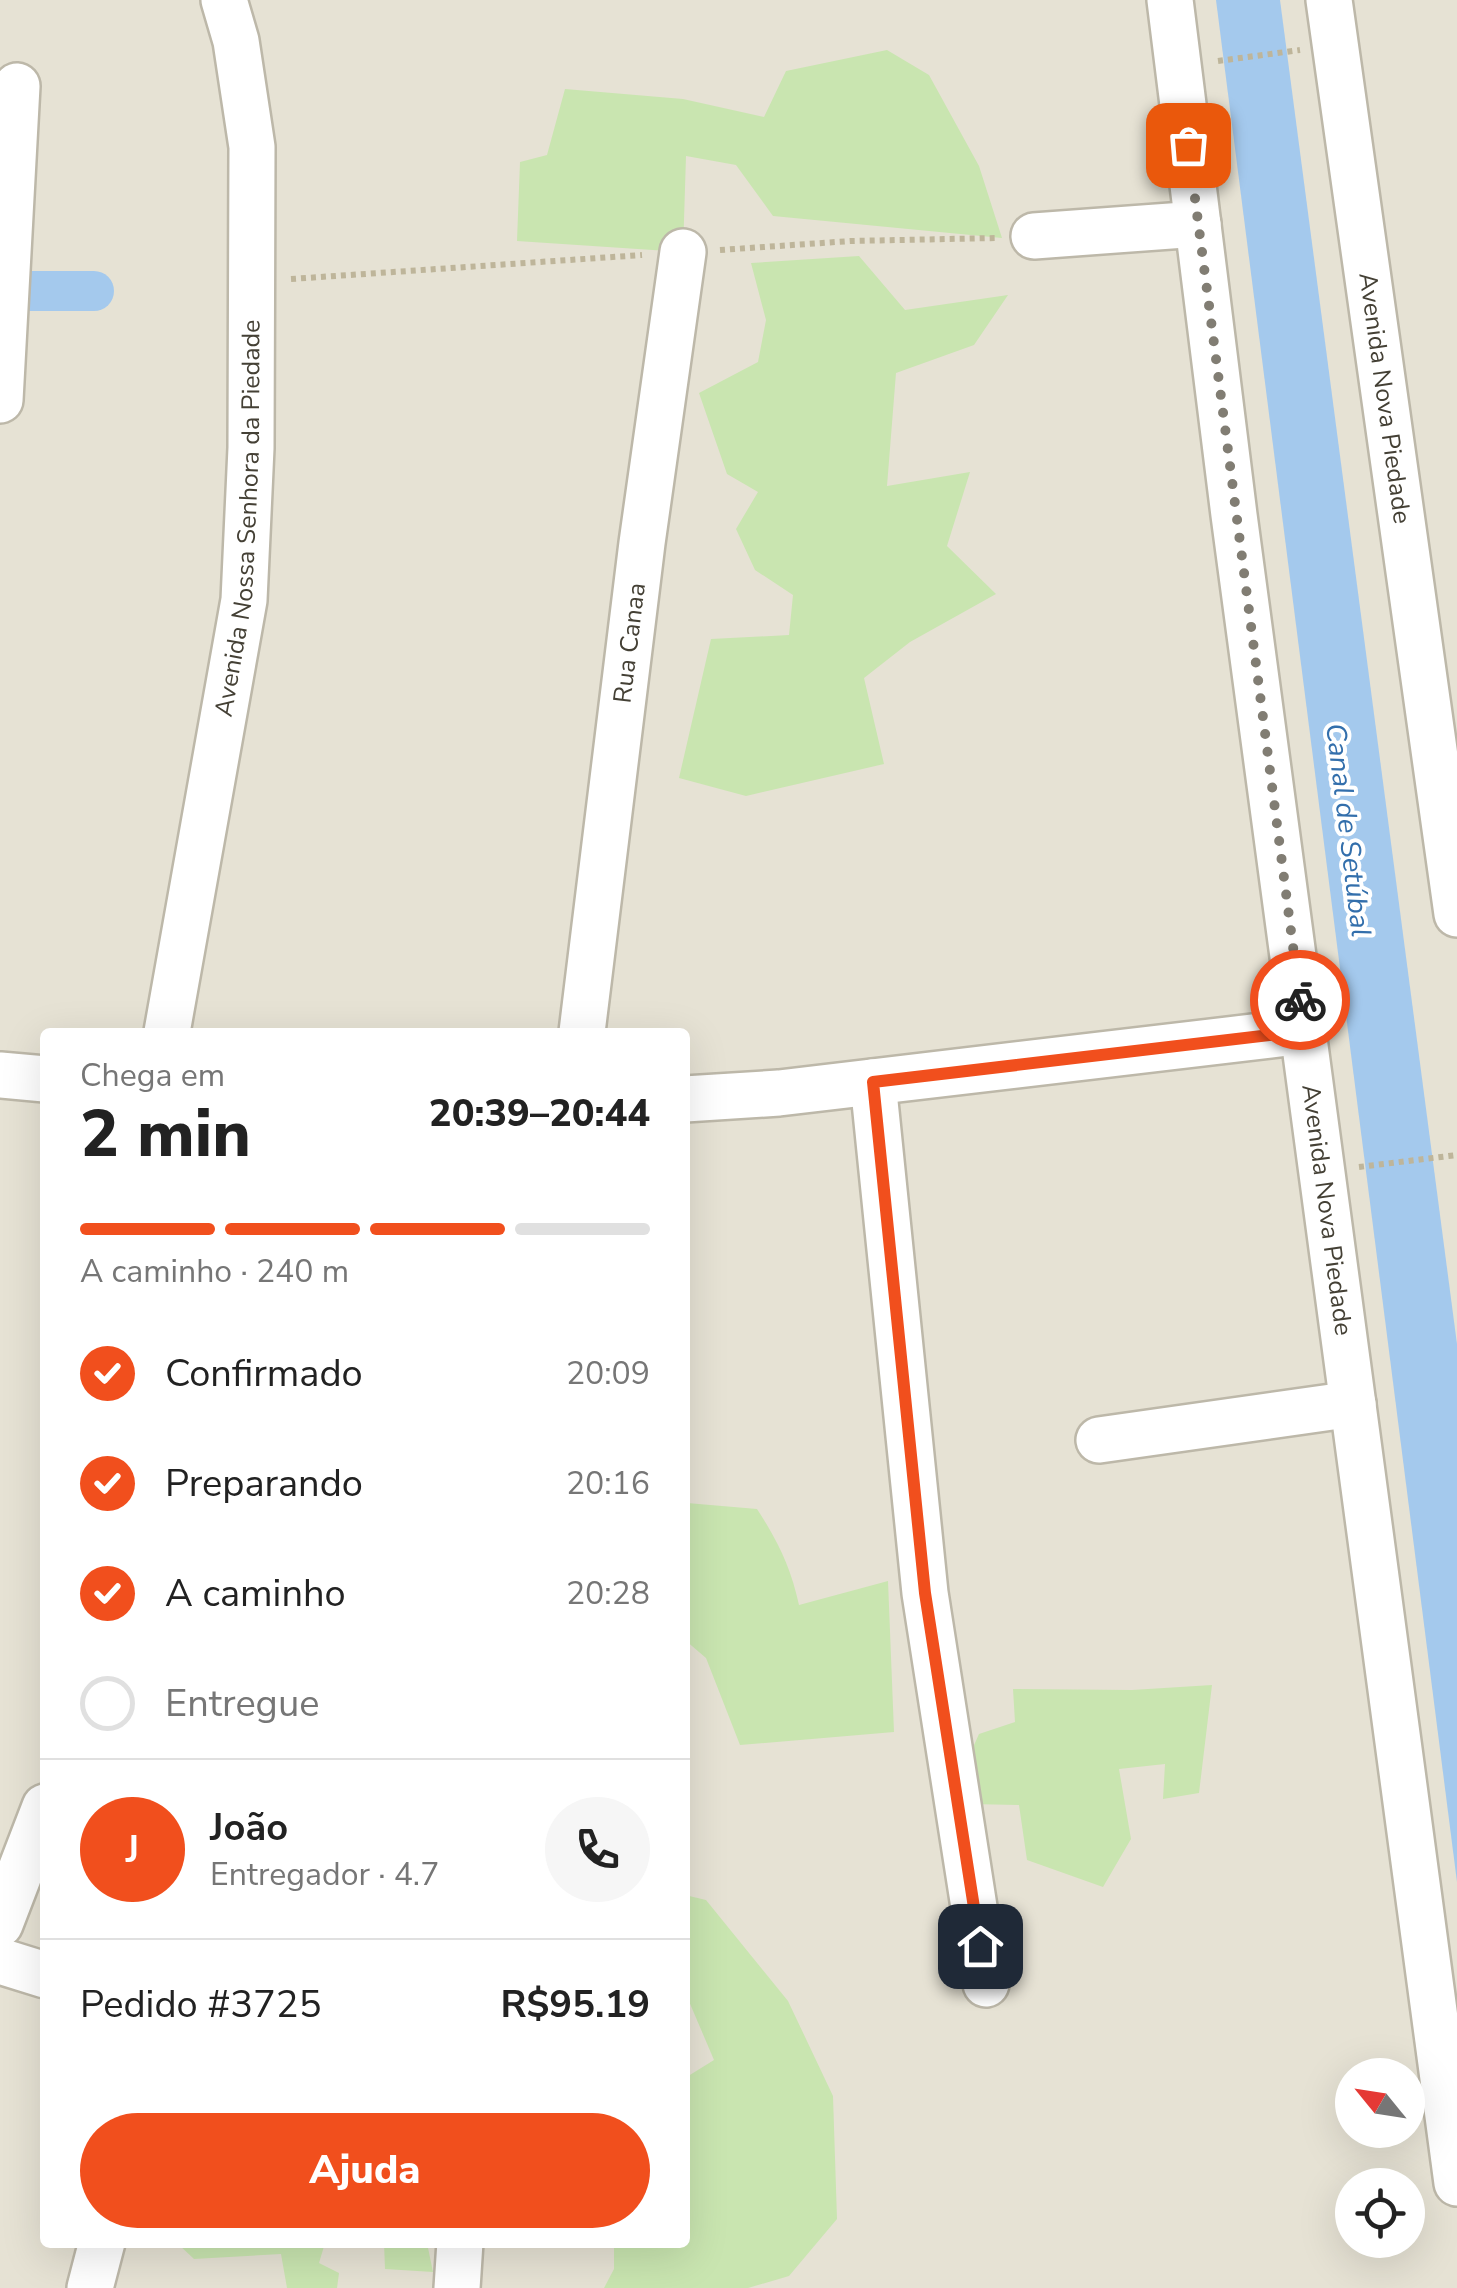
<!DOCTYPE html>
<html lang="pt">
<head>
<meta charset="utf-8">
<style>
	:root { --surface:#fff; --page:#f6f6f6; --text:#222; --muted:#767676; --line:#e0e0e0; --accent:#f14f1d }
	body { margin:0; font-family:"Nunito Sans",sans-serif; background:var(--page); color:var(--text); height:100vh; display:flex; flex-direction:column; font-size:38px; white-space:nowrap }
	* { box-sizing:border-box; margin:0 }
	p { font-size:32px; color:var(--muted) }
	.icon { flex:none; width:55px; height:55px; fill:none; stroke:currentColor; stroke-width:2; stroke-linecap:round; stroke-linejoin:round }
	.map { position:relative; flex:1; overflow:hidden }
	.drawer { position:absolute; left:40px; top:1028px; width:650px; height:1220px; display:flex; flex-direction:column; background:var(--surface); border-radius:10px; box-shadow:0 10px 40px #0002 }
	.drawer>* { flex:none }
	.needle { width:65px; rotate:300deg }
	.tools { position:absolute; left:1335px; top:2058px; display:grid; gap:20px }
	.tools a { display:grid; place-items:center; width:90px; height:90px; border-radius:50%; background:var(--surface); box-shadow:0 10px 40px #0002; font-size:50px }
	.pin { position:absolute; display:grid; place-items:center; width:85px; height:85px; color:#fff; margin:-42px; border-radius:20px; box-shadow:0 5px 15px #0006 }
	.courier { position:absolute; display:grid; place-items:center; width:100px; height:100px; margin:-50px; border:8px solid #f14f1d; border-radius:50%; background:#fff; color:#222; box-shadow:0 2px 12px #0007 }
	.summary em { font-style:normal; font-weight:800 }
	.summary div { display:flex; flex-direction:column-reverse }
	.summary { display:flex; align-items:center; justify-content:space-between; height:170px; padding:0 40px }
	h1 { font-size:65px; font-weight:800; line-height:75px }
	.bar { display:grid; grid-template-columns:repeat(4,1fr); gap:15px 10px; align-content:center; height:120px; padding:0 40px }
	.bar i { height:12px; border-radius:8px; background:var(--line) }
	.bar .on { background:var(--accent) }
	.bar p { grid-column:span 4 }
	.line { display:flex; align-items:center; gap:25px; padding:0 40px; border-top:2px solid var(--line) }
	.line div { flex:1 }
	.round { display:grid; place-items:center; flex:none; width:105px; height:105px; border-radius:52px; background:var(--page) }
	ol { padding:0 40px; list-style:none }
	li { display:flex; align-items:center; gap:30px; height:110px }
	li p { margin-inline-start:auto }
	li .icon { padding:10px; border-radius:50%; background:var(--accent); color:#fff; stroke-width:4 }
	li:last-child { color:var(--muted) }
	li i { width:55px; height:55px; border:5px solid var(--line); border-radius:50% }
	.button { display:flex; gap:20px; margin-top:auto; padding:20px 40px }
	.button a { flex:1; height:115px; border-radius:60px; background:var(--accent); color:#fff; font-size:40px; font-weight:800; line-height:115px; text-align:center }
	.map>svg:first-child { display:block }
	.residential { fill:#e6e2d4; fill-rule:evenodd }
	.green { fill:#c9e5b0 }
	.water { fill:#a4c9ed }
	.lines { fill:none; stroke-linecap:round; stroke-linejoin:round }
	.canal { stroke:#a4c9ed; stroke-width:40 }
	.minor-casing { stroke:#bdb8a9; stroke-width:50 }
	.path { stroke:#beb59a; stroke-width:6; stroke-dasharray:5 5; stroke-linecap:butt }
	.minor { stroke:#fff; stroke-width:45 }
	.done { stroke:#817d73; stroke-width:10; stroke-dasharray:0 18 }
	.route { stroke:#f14f1d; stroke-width:12 }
	.labels { text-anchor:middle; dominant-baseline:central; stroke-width:8; stroke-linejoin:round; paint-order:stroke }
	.street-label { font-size:25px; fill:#444035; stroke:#fff }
	.water-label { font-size:28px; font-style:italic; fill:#336fac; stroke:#fff }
</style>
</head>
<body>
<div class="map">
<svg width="1457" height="2288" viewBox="0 0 1457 2288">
	<rect width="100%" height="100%" fill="#f2efe6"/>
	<!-- residential -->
	<path class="residential" d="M 0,0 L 1457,0 L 1457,2288 L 0,2288 ZM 45,1032 L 685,1032 L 685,2242 L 45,2242 ZM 1352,2075 L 1408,2075 L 1408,2130 L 1352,2130 ZM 1352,2185 L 1408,2185 L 1408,2240 L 1352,2240 Z"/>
	<!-- green -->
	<g class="green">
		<path d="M 887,50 L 929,75 L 979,166 L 1002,238 L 773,216 L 736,165 L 686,156 L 683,252 L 517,241 L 520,162 L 547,155 L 565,89 L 683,99 L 764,117 L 786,71 Z"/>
		<path d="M 859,256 L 905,310 L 1008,295 L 974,345 L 896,373 L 887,486 L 970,472 L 947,546 L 996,594 L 910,642 L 864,678 L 884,764 L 746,796 L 679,778 L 711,639 L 789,635 L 793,595 L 755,570 L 736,529 L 758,492 L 727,474 L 699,393 L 758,362 L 766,320 L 751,263 Z"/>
		<path d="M 687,1503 L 757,1509 C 778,1541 791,1568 799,1605 L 888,1581 L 894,1732 L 740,1745 L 706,1658 L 685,1640 Z"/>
		<path d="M 1212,1685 L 1199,1793 L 1163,1799 L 1165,1764 L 1119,1769 L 1131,1839 L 1103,1887 L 1027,1860 L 1019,1805 L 969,1804 L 970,1754 L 979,1734 L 1015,1722 L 1013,1689 L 1132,1690 Z"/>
		<path d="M 685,1895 L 706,1900 L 788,2001 L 833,2096 L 837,2219 L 789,2276 L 748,2288 L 604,2288 L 614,2269 L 614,2243 L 685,2242 L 685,2078 L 714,2060 L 685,1992 Z"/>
		<path d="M 177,2243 L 325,2243 L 319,2263 L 339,2273 L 337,2288 L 287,2288 L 281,2254 L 194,2259 Z"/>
		<path d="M 384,2243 L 427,2243 L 433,2272 L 385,2269 Z"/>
	</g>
	<!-- water -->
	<path class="water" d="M 1216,0 L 1280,0 L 1457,1344 L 1457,1882 Z"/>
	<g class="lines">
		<!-- canal -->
		<path class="canal" d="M 0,291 L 94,291"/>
		<defs>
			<g id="minor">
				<path id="s1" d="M 1170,0 L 1234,515 L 1457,2183"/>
				<path id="s2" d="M 1329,0 L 1457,914"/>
				<path d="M 1034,236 L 1198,224"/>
				<path d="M 0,400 L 17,86"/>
				<path id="s3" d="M 167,1032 L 244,600 L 251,448 L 252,147 L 236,41 L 224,0"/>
				<path id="s4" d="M 582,1032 L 642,543 L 683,252"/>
				<path d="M 0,1075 L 45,1079"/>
				<path d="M 873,1082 L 925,1593 L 986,1984"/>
				<path d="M 685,1099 L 779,1093 L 1304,1031"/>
				<path d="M 1099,1440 L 1353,1404"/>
				<path d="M 0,1924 L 45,1807"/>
				<path d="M 0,1961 L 45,1975"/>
				<path d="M 90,2288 L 102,2242"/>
				<path d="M 457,2288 L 460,2242"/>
			</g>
		</defs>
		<!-- minor casing -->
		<use href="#minor" class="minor-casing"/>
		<!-- path -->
		<g class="path">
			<path d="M 1218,61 L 1300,50"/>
			<path d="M 720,250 L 851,241 L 997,238"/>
			<path d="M 291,279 L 642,255"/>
			<path d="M 1359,1167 L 1457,1155"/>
		</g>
		<!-- minor -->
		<use href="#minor" class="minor"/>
	</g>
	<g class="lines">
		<!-- done -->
		<path class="done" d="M 1188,145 L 1300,1000"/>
		<!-- route -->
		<path class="route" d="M 980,1946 L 925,1593 L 873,1082 L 1304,1031 L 1300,1000"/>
	</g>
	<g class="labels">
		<!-- street labels -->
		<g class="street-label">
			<text stroke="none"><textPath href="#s2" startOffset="402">Avenida Nova Piedade</textPath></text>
			<text stroke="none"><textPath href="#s3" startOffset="520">Avenida Nossa Senhora da Piedade</textPath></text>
			<text stroke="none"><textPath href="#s4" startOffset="392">Rua Canaa</textPath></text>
			<text stroke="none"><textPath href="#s1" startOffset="1220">Avenida Nova Piedade</textPath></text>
		</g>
		<!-- water labels -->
		<g class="water-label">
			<text transform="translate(1348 830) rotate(83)">Canal de Setúbal</text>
		</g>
	</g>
</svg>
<div class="tools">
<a><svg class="needle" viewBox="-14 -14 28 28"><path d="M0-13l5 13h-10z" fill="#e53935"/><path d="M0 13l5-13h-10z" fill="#767676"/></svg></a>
<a><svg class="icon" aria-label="locate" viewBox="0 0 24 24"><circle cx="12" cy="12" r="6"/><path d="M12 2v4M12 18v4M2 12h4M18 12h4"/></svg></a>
</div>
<div class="pin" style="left:1188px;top:145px;background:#ea580c"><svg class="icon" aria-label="bag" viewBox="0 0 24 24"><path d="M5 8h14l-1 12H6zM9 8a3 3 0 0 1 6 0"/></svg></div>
<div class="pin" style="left:980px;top:1946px;background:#1f2937"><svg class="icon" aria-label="home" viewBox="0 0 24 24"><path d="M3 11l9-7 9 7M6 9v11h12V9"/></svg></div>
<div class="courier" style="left:1300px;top:1000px"><svg class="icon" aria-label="bike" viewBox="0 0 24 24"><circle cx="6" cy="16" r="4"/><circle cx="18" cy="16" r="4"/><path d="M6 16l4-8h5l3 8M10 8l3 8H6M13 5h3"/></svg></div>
<section class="drawer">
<div class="summary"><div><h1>2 min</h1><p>Chega em</p></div><em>20:39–20:44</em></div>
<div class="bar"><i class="on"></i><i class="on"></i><i class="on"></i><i></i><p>A caminho · 240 m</p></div>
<ol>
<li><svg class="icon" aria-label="check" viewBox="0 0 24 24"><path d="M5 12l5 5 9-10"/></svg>Confirmado<p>20:09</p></li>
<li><svg class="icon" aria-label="check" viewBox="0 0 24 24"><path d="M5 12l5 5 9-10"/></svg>Preparando<p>20:16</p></li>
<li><svg class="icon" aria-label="check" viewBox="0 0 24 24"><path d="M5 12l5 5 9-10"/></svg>A caminho<p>20:28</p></li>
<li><i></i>Entregue</li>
</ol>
<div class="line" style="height:180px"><b class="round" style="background:var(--accent);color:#fff">J</b><div><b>João</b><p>Entregador · 4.7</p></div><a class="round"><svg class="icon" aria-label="phone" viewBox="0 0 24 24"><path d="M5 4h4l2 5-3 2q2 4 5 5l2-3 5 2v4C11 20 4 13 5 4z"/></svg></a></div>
<div class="line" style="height:130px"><div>Pedido #3725</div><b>R$95.19</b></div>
<div class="button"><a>Ajuda</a></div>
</section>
</div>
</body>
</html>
